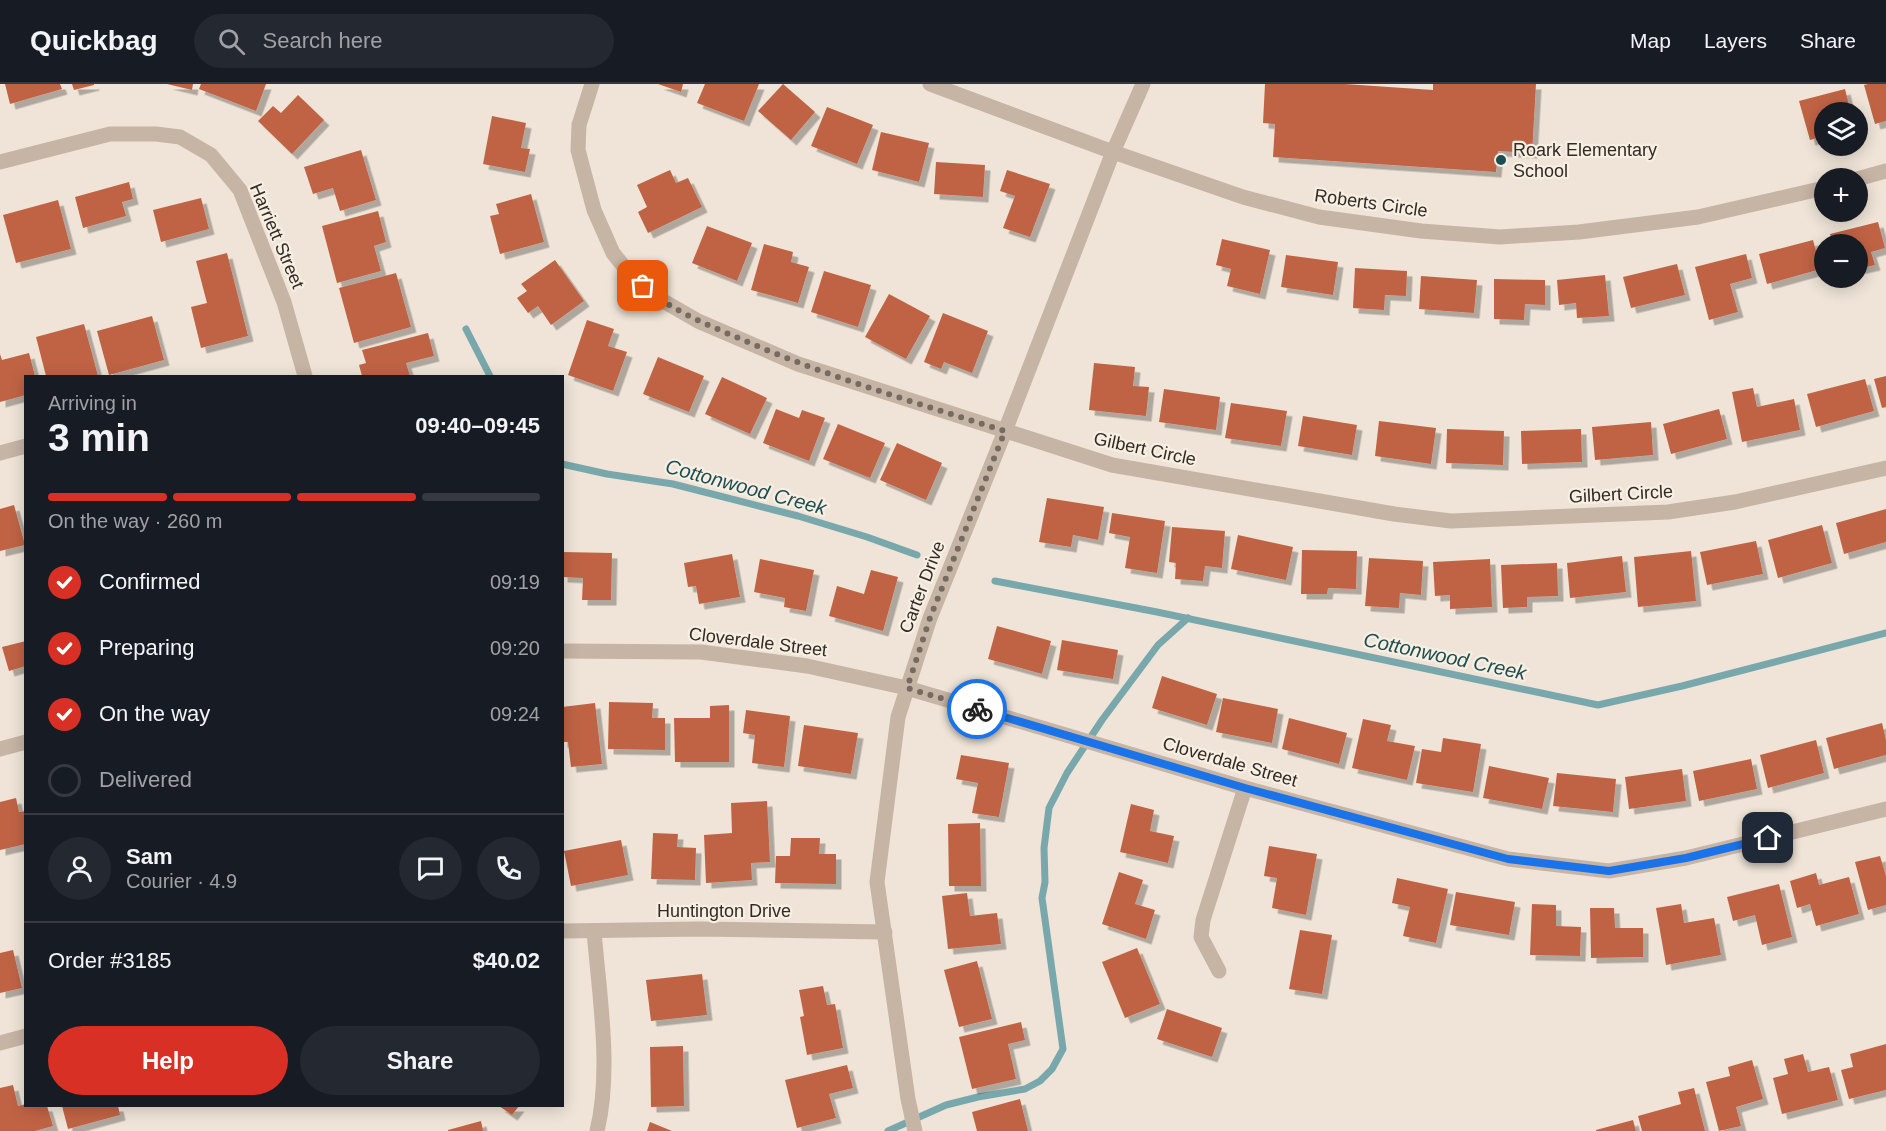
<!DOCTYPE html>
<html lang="en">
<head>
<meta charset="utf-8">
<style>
	:root { --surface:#171b24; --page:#242831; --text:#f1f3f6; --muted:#9ea1a6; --line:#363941; --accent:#d93025 }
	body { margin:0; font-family:Arial,sans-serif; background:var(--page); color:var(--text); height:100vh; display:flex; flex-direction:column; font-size:22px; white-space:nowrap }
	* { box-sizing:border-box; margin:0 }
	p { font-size:20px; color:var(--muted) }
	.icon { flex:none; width:33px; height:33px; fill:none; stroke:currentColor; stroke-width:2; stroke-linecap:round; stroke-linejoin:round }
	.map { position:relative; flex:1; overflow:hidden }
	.panel { position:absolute; left:24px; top:291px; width:540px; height:732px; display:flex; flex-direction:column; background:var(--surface); border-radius:0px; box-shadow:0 3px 15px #0003 }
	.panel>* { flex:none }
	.fabs { position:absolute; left:1814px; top:18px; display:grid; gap:12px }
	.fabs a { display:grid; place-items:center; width:54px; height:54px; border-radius:50%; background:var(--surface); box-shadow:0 3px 15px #0003; font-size:30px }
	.pin { position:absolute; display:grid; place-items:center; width:51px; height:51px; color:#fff; margin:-26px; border-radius:12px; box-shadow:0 3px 9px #0006 }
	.courier { position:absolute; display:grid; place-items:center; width:60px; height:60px; margin:-30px; border:4px solid #1a73e8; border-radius:50%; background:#fff; color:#222; box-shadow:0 2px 8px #0007 }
	.summary em { font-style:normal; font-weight:700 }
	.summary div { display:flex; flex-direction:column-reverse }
	.summary { display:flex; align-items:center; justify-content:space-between; height:102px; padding:0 24px }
	h1 { font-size:39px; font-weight:700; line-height:45px }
	.bar { display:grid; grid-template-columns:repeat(4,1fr); gap:9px 6px; align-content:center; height:72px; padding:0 24px }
	.bar i { height:8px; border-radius:4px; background:var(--line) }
	.bar .selected { background:var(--accent) }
	.bar p { grid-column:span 4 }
	.line { display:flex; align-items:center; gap:15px; padding:0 24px; border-top:2px solid var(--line) }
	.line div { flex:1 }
	.round { display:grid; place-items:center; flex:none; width:63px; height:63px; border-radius:32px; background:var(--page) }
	ol { padding:0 24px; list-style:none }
	li { display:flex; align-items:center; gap:18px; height:66px }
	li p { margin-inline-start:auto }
	li .icon { padding:6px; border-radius:50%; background:var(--accent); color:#fff; stroke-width:4 }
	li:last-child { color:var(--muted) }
	li i { width:33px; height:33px; border:3px solid var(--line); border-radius:50% }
	.cta { display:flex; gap:12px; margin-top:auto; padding:12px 24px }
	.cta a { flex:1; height:69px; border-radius:36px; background:var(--accent); color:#fff; font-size:24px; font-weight:700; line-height:69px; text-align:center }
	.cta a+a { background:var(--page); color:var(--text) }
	header { display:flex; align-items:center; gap:36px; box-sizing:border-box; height:84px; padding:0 30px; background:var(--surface); border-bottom:2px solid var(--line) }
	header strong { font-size:28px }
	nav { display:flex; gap:33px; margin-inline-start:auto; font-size:21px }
	.search { width:420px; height:54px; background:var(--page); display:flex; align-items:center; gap:15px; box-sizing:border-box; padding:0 21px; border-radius:33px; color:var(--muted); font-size:22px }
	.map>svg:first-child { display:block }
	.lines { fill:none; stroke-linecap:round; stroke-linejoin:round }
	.stream { stroke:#78a8ab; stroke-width:7 }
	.building { fill:#c06444; filter:url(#shadow) }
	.minor { stroke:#c6b4a4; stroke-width:15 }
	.done { stroke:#746b63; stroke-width:6; stroke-dasharray:0 10.8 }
	.route { stroke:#1a73e8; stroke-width:8 }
	.poi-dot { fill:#1d4d52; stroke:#f8efe3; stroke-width:2 }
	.labels { text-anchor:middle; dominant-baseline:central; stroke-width:4.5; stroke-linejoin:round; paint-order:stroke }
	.poi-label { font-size:18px; fill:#322a25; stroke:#f8efe3; text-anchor:start }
	.street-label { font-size:18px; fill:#322a25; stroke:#f8efe3 }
	.water-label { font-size:20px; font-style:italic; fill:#1d4d52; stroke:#f8efe3 }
</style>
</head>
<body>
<header>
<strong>Quickbag</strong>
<div class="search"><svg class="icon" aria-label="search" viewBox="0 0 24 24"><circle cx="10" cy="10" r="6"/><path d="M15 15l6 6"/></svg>Search here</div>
<nav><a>Map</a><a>Layers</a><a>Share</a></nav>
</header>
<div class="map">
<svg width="1886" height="1047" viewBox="0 0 1886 1047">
	<defs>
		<filter id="shadow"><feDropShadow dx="5.5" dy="5.5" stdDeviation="0" flood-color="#0004"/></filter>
	</defs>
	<rect width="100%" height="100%" fill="#efe4d7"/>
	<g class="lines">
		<!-- stream -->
		<g class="stream">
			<path d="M 466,245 L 490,292"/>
			<path d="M 562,380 L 607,390 L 673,400 L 798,432 L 867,453 L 917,471"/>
			<path d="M 995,497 L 1157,528 L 1598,621 L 1682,602 L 1886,549"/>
			<path d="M 888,1047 L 946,1021 L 978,1013 L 1025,1005 L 1040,997 L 1052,985 L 1063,965 L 1042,814 L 1045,798 L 1044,764 L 1049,724 L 1067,689 L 1102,636 L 1158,561 L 1188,534"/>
		</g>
	</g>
	<!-- building -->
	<g class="building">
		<path d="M 5,0 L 60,0 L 62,5 L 10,20 Z"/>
		<path d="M 72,0 L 94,0 L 94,1 L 74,6 Z"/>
		<path d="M 167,0 L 193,0 L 192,6 Z"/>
		<path d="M 201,0 L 266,0 L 256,27 L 199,5 Z"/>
		<path d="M 658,0 L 683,0 L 681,8 Z"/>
		<path d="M 705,0 L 759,0 L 744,37 L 697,19 Z"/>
		<path d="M 783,0 L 815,28 L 791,56 L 758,27 Z"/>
		<path d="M 1265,0 L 1345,0 L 1433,6 L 1433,0 L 1536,0 L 1532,69 L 1498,67 L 1496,88 L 1273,73 L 1275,40 L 1263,39 Z"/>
		<path d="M 1868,0 L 1886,0 L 1886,37 L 1875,40 L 1864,1 Z"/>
		<path d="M 1845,5 L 1849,21 L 1853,20 L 1856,28 L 1824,28 L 1824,52 L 1810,56 L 1799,17 Z"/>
		<path d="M 298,11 L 324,36 L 292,70 L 258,37 L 273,22 L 281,29 Z"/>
		<path d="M 827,23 L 873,41 L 857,80 L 811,62 Z"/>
		<path d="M 492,32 L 526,39 L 521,64 L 530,65 L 525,88 L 483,80 Z"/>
		<path d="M 881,48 L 929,59 L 919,98 L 872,86 Z"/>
		<path d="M 361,66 L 376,116 L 340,127 L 333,104 L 313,110 L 304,83 Z"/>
		<path d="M 936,78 L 985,81 L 983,113 L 934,110 Z"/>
		<path d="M 670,86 L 676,99 L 688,94 L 702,123 L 648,149 L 638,128 L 647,123 L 637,101 Z"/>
		<path d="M 1007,86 L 1050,100 L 1030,153 L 1003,144 L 1015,112 L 1000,107 Z"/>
		<path d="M 129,98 L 133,115 L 122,118 L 126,132 L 83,144 L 75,113 Z"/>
		<path d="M 531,110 L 544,158 L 500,170 L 490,132 L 499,130 L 496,120 Z"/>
		<path d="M 201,114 L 209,145 L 161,158 L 153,126 Z"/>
		<path d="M 58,116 L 71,165 L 16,179 L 3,131 Z"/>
		<path d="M 378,127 L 386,158 L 374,162 L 381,187 L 337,199 L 322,142 Z"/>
		<path d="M 1878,138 L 1885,164 L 1871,168 L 1875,181 L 1857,185 L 1857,160 L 1833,160 L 1830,150 Z"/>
		<path d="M 707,142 L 752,159 L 737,197 L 692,179 Z"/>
		<path d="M 1222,155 L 1270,166 L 1260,210 L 1227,202 L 1231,185 L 1216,181 Z"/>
		<path d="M 1813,156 L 1821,185 L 1767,200 L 1759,170 Z"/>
		<path d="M 764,160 L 793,168 L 791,178 L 809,183 L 798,219 L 751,206 Z"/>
		<path d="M 227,169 L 248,252 L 201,264 L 191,223 L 207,219 L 196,177 Z"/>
		<path d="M 1746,170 L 1752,194 L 1730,200 L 1738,228 L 1709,236 L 1695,183 Z"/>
		<path d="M 1286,171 L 1338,178 L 1333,211 L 1281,203 Z"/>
		<path d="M 555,176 L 584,217 L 551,241 L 538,222 L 528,229 L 517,214 L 527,207 L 521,200 Z"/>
		<path d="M 1677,180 L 1685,211 L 1631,224 L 1623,193 Z"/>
		<path d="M 1355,184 L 1407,187 L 1406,212 L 1385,211 L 1384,226 L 1353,224 Z"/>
		<path d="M 824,187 L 871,201 L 858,243 L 811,228 Z"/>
		<path d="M 396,189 L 411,243 L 354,259 L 339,204 Z"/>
		<path d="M 1605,191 L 1609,232 L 1577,234 L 1576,219 L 1559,221 L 1557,196 Z"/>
		<path d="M 1421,192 L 1477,196 L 1474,229 L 1419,225 Z"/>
		<path d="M 1494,195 L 1545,196 L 1545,221 L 1525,220 L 1524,236 L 1494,235 Z"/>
		<path d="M 889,210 L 930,232 L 906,275 L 865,253 Z"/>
		<path d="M 943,229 L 988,247 L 972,289 L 944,278 L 941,285 L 924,278 Z"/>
		<path d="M 152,232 L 164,276 L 109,291 L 97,247 Z"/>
		<path d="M 587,236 L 614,245 L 608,262 L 627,268 L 613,307 L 568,291 Z"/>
		<path d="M 84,240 L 98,292 L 46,292 L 36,253 Z"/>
		<path d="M 428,249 L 434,272 L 406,279 L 410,292 L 362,292 L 359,281 L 366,279 L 362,266 Z"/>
		<path d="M 29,269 L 35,292 L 26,292 L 26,311 L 0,318 L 0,270 L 2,276 Z"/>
		<path d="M 658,273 L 704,292 L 689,328 L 643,310 Z"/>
		<path d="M 1094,279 L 1135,283 L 1133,302 L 1149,303 L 1146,332 L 1089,326 Z"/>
		<path d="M 1886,292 L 1886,323 L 1882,324 L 1874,295 Z"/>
		<path d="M 722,293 L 767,314 L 750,350 L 705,330 Z"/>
		<path d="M 1865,295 L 1874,327 L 1816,343 L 1807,310 Z"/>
		<path d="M 1753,304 L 1757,323 L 1794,315 L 1800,346 L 1742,358 L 1732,308 Z"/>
		<path d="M 1164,305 L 1220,313 L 1216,346 L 1159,338 Z"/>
		<path d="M 1231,319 L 1287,327 L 1281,362 L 1225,354 Z"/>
		<path d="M 776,325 L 799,334 L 802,326 L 825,334 L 809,377 L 763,359 Z"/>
		<path d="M 1719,325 L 1727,355 L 1671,370 L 1663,340 Z"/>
		<path d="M 1303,332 L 1357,341 L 1352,371 L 1298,362 Z"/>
		<path d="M 1379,337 L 1436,344 L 1431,380 L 1375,372 Z"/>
		<path d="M 1651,338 L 1653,371 L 1595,376 L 1592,343 Z"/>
		<path d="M 838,340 L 885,359 L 870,394 L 823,375 Z"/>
		<path d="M 1447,345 L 1504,347 L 1503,381 L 1446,379 Z"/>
		<path d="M 1581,345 L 1582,378 L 1522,380 L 1521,347 Z"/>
		<path d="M 897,359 L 942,379 L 926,416 L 880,396 Z"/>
		<path d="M 1047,414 L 1104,423 L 1098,456 L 1073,451 L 1071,463 L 1039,458 Z"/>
		<path d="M 14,421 L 25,461 L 0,467 L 0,425 Z"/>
		<path d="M 1886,425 L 1886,458 L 1844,470 L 1836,439 Z"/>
		<path d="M 1112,429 L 1165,437 L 1157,489 L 1125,484 L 1130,453 L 1109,449 Z"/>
		<path d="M 1822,441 L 1832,479 L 1778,494 L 1768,456 Z"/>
		<path d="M 1172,443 L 1225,447 L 1222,484 L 1205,482 L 1203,497 L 1175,495 L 1176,479 L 1169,478 Z"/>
		<path d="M 1238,451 L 1293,463 L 1286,496 L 1231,485 Z"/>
		<path d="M 1756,457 L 1763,490 L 1707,501 L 1700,468 Z"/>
		<path d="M 1302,466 L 1357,467 L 1356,505 L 1328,504 L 1327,510 L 1301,510 Z"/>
		<path d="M 1691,467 L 1696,517 L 1638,523 L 1634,473 Z"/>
		<path d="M 563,468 L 612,469 L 611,516 L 582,516 L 583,494 L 562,493 Z"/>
		<path d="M 732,470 L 740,513 L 699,520 L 696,502 L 688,503 L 684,479 Z"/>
		<path d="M 1622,472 L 1626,508 L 1570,514 L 1567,479 Z"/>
		<path d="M 1369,474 L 1423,477 L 1421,511 L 1400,509 L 1399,524 L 1365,522 Z"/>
		<path d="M 760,475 L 814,486 L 806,527 L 784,523 L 785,514 L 754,508 Z"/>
		<path d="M 1490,475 L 1492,523 L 1450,525 L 1450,511 L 1435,512 L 1433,478 Z"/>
		<path d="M 1557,479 L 1558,512 L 1527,513 L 1527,523 L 1503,524 L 1501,481 Z"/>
		<path d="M 871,486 L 898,493 L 883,547 L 829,532 L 837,502 L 864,510 Z"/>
		<path d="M 997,542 L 1051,557 L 1042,590 L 988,575 Z"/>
		<path d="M 1062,556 L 1118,566 L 1113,595 L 1057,586 Z"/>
		<path d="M 26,557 L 26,582 L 9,587 L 2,563 Z"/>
		<path d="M 1162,592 L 1217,610 L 1207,641 L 1152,624 Z"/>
		<path d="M 1223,614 L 1278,625 L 1272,659 L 1216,648 Z"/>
		<path d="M 609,618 L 653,619 L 652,634 L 665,634 L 665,666 L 608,665 Z"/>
		<path d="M 595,619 L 602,680 L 571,683 L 568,658 L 562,658 L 562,623 Z"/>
		<path d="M 729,621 L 729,678 L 675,678 L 674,634 L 710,634 L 710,622 Z"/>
		<path d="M 746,626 L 790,632 L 784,683 L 752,679 L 755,651 L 743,649 Z"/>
		<path d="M 1289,634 L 1347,649 L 1339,680 L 1282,665 Z"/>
		<path d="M 1363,635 L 1391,641 L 1387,657 L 1415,662 L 1407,696 L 1352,684 Z"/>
		<path d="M 1882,639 L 1886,656 L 1886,671 L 1834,685 L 1826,654 Z"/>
		<path d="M 804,641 L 858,649 L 851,690 L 798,682 Z"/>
		<path d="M 1443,654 L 1481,660 L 1473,708 L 1416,699 L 1422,665 L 1441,668 Z"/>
		<path d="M 1816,656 L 1824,689 L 1768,704 L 1760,671 Z"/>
		<path d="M 961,671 L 1009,679 L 999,733 L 972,729 L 978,699 L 956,695 Z"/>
		<path d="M 1751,675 L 1757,705 L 1699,717 L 1693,687 Z"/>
		<path d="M 1489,682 L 1549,694 L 1542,725 L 1483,714 Z"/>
		<path d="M 1682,685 L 1686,717 L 1629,725 L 1625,693 Z"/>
		<path d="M 1557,689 L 1616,695 L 1613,728 L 1553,722 Z"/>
		<path d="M 16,714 L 19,728 L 26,727 L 26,760 L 0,766 L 0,718 Z"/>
		<path d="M 767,717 L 770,778 L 751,779 L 752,796 L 706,799 L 704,751 L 732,749 L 731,719 Z"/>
		<path d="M 1131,720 L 1154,726 L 1150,747 L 1174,752 L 1168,779 L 1120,768 Z"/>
		<path d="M 980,739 L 981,802 L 949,802 L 948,740 Z"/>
		<path d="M 653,749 L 678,750 L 677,763 L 696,764 L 695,796 L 651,795 Z"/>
		<path d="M 791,754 L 820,754 L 819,770 L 836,770 L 836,800 L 775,799 L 776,772 L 790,772 Z"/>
		<path d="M 621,756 L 628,791 L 571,802 L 564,767 Z"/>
		<path d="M 1269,762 L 1317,770 L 1306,831 L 1272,824 L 1277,794 L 1264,792 Z"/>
		<path d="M 1880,772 L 1886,792 L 1886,821 L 1868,826 L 1855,778 Z"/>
		<path d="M 1119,788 L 1143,796 L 1135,820 L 1155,826 L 1146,855 L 1102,840 Z"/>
		<path d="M 1816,789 L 1819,801 L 1849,793 L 1859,830 L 1816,842 L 1810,820 L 1797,824 L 1790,797 Z"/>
		<path d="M 1397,794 L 1448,805 L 1436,859 L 1403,852 L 1410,823 L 1392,819 Z"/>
		<path d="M 1779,800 L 1792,853 L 1762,861 L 1755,831 L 1733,837 L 1727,813 Z"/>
		<path d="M 1456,808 L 1515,818 L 1509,851 L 1450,841 Z"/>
		<path d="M 967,809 L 970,832 L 997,829 L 1001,860 L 948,865 L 942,812 Z"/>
		<path d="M 1532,820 L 1556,821 L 1556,842 L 1581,843 L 1580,872 L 1530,871 Z"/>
		<path d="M 1681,820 L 1684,839 L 1714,834 L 1721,871 L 1666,881 L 1656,824 Z"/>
		<path d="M 1590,824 L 1614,824 L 1615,844 L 1643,844 L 1643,873 L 1591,874 Z"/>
		<path d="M 1300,846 L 1332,851 L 1322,910 L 1289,905 Z"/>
		<path d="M 1137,864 L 1160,920 L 1125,934 L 1102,878 Z"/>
		<path d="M 13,866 L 22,904 L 0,909 L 0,869 Z"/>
		<path d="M 977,877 L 992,935 L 959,943 L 944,886 Z"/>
		<path d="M 702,890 L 707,931 L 651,937 L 646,896 Z"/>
		<path d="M 823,902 L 827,921 L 835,920 L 843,964 L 807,971 L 800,933 L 804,932 L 799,906 Z"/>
		<path d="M 1167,925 L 1222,944 L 1212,973 L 1157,955 Z"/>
		<path d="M 1021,938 L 1025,956 L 1008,960 L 1016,995 L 972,1005 L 959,953 Z"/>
		<path d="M 1886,960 L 1886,1006 L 1849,1015 L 1841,986 L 1853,983 L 1850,970 Z"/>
		<path d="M 683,962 L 684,1022 L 651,1023 L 650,963 Z"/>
		<path d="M 1803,970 L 1808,988 L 1829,983 L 1838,1016 L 1782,1030 L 1773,994 L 1788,990 L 1784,975 Z"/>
		<path d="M 1752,976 L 1763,1015 L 1736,1023 L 1741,1042 L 1719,1047 L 1706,998 L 1730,992 L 1728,983 Z"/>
		<path d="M 847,981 L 853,1004 L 829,1010 L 836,1034 L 797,1044 L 785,996 Z"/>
		<path d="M 13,1001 L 18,1022 L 26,1020 L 26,1022 L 47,1022 L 53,1042 L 35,1047 L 0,1047 L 0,1004 Z"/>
		<path d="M 1694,1004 L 1705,1047 L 1642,1047 L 1638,1032 L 1681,1020 L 1678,1008 Z"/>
		<path d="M 1020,1015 L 1028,1047 L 977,1047 L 972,1028 Z"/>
		<path d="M 62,1022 L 118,1022 L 120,1031 L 68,1045 Z"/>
		<path d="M 499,1022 L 519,1022 L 512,1031 Z"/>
		<path d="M 1633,1036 L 1636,1047 L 1596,1047 L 1596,1046 Z"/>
		<path d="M 481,1037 L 483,1047 L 448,1047 L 448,1046 Z"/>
		<path d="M 650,1038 L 672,1047 L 647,1047 Z"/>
	</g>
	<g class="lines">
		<!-- minor -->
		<g class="minor">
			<path d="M 592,0 L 579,41 L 578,66 L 594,126 L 613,169 L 629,189 L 658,214 L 698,237 L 798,280 L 1112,381 L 1394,430 L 1451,437 L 1668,428 L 1735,418 L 1886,384"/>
			<path d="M 930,0 L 1113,68 L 1243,113 L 1319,133 L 1421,147 L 1500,153 L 1579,148 L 1698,133 L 1824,104"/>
			<path d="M 0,78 L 110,50 L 156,50 L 180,53 L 211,71 L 240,106 L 284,218 L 305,292"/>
			<path d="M 1857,95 L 1886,87"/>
			<path d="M 0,369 L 26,362"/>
			<path d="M 562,567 L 701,568 L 807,582 L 907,604 L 1245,704 L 1508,775 L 1609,787 L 1686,774 L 1886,725"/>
			<path d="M 0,665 L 26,658"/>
			<path d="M 562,847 L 700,845 L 885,848"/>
			<path d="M 594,847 C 599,910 612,986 597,1047"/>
			<path d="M 1219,887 L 1201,853 L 1203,836 L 1245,704"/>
			<path d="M 0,959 L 26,952"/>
			<path d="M 915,1047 L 908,1015 L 877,798 L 898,633 L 930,534 L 1005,347 L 1113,68 L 1143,0"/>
		</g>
	</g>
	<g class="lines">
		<!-- done -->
		<path class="done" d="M 643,202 C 672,227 708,241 743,256 C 828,293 917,319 1005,347 L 930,534 L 907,604 L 977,625"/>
		<!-- route -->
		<path class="route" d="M 977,625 L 1245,704 L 1508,775 L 1609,787 L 1686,774 L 1768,754"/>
	</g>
	<!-- markers -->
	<circle class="poi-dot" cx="1501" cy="76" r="6"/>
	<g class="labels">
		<!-- poi labels -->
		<g class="poi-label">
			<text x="1513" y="66">Roark Elementary<tspan x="1513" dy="21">School</tspan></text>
		</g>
		<!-- street labels -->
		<g class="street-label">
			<text transform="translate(1371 119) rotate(8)">Roberts Circle</text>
			<text transform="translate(277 152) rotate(67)">Harriett Street</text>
			<text transform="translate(1145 365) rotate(12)">Gilbert Circle</text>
			<text transform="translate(1621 410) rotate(-3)">Gilbert Circle</text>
			<text transform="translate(922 503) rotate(-69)">Carter Drive</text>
			<text transform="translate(758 558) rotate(7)">Cloverdale Street</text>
			<text transform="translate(1230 678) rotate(16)">Cloverdale Street</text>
			<text x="724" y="827">Huntington Drive</text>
		</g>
		<!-- water labels -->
		<g class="water-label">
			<text transform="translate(746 403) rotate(15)">Cottonwood Creek</text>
			<text transform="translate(1445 572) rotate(12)">Cottonwood Creek</text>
		</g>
	</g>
</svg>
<div class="fabs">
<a><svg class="icon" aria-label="layers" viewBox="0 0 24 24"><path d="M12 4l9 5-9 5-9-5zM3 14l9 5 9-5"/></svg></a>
<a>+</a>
<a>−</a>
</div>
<div class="pin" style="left:643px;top:202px;background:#ea580c"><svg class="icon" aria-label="bag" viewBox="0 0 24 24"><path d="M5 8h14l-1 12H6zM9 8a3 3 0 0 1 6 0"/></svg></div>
<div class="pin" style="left:1768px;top:754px;background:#1f2937"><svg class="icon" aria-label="home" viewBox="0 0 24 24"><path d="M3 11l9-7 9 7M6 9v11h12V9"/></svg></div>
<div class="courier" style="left:977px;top:625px"><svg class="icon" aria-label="bike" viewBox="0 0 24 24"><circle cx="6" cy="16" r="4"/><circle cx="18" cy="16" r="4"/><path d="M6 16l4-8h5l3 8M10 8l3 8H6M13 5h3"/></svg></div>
<section class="panel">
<div class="summary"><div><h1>3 min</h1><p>Arriving in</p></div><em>09:40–09:45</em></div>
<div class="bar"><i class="selected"></i><i class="selected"></i><i class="selected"></i><i></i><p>On the way · 260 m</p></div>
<ol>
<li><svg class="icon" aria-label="check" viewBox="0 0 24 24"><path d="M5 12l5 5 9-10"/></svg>Confirmed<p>09:19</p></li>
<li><svg class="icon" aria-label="check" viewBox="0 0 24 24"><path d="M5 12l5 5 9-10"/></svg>Preparing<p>09:20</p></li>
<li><svg class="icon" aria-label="check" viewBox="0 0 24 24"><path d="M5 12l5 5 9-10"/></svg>On the way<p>09:24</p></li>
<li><i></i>Delivered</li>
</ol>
<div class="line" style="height:108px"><a class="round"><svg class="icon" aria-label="person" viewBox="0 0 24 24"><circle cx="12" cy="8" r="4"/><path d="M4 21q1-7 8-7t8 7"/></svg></a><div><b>Sam</b><p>Courier · 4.9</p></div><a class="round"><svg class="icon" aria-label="chat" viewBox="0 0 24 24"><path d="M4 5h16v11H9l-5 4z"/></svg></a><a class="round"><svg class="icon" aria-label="phone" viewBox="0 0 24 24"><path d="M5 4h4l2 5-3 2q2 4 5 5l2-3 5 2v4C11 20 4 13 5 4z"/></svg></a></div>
<div class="line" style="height:78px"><div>Order #3185</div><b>$40.02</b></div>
<div class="cta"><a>Help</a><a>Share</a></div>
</section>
</div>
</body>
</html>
